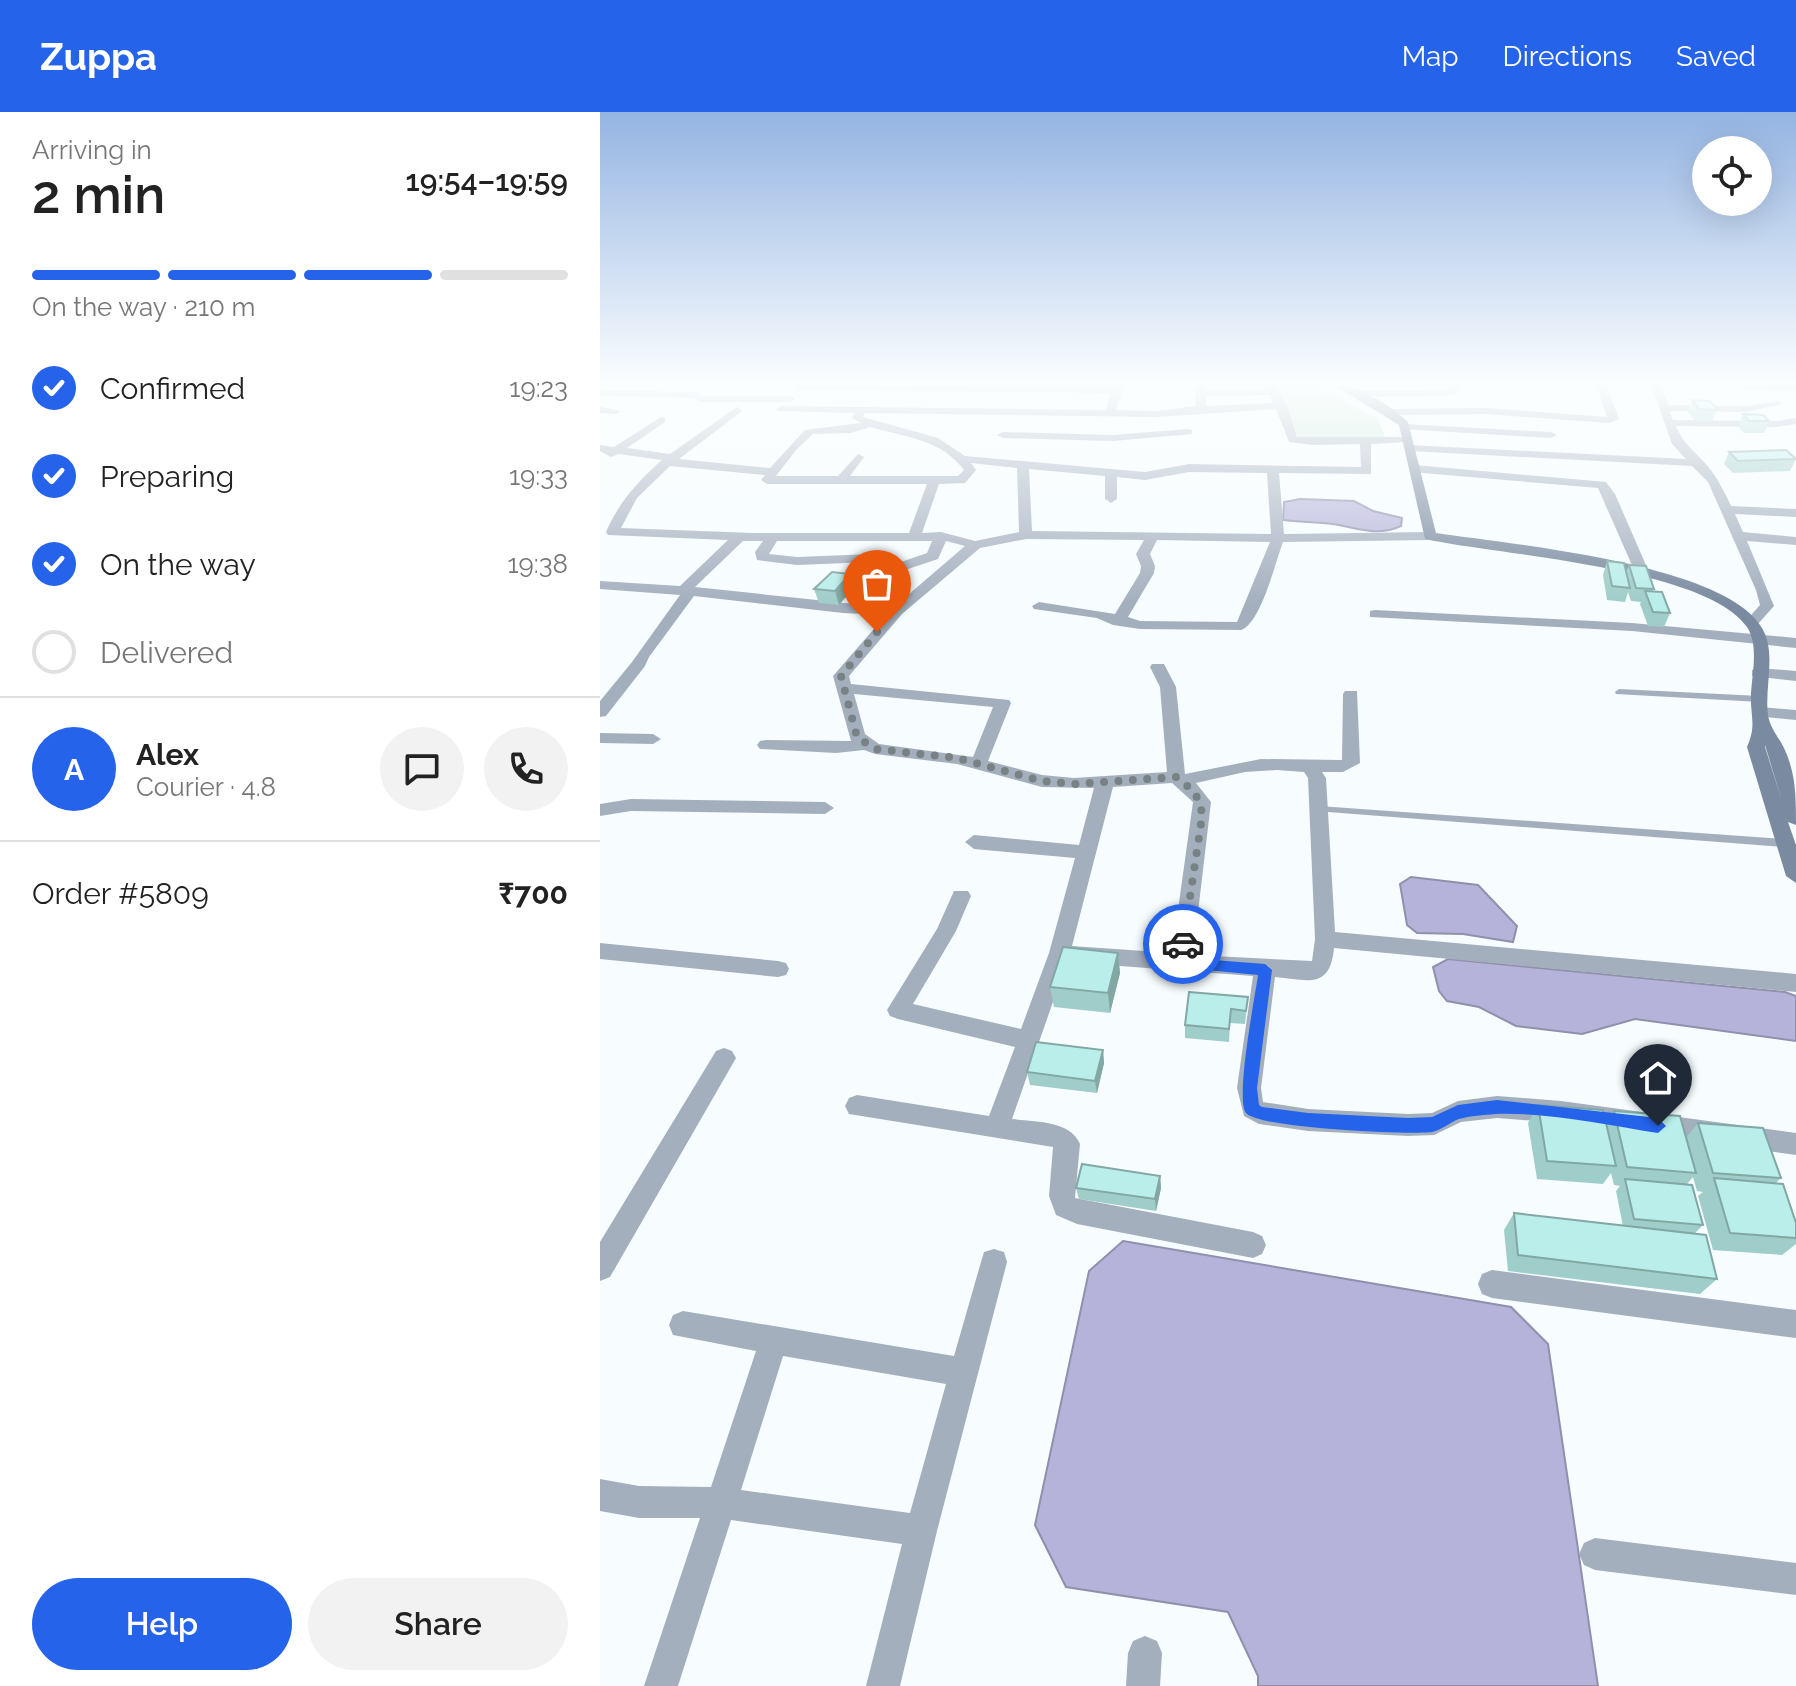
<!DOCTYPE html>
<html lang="en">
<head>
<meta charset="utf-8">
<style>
	:root { --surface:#fff; --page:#f2f2f2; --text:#222; --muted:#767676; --line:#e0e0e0; --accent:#2563eb }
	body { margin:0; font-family:Raleway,sans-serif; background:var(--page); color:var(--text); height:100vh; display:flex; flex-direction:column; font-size:30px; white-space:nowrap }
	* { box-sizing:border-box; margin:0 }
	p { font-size:26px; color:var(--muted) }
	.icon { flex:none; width:44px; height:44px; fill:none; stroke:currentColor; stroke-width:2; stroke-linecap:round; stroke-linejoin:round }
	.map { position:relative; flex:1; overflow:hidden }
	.panel { display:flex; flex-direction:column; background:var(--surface); width:600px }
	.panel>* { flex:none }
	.controls { position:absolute; left:1092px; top:24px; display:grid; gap:16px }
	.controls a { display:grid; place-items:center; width:80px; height:80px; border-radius:50%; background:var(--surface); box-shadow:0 8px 32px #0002; font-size:40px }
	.pin { position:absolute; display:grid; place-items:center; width:68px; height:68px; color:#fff; margin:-82px -34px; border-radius:50% 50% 50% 0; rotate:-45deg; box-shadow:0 0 8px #0007 }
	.pin .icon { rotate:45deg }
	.courier { position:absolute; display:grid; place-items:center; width:80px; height:80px; margin:-40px; border:6px solid #2563eb; border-radius:50%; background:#fff; color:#222; box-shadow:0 2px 10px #0007 }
	.headline em { font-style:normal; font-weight:600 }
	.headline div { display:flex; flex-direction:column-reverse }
	.headline { display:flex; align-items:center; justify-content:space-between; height:136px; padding:0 32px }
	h1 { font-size:52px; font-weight:600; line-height:60px }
	.bar { display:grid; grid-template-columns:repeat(4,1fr); gap:12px 8px; align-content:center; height:96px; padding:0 32px }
	.bar i { height:10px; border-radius:6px; background:var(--line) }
	.bar .selected { background:var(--accent) }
	.bar p { grid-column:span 4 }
	.line { display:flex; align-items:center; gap:20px; padding:0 32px; border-top:2px solid var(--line) }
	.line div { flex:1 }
	.round { display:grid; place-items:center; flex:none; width:84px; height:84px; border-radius:42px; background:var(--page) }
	ol { padding:0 32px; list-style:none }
	li { display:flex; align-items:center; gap:24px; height:88px }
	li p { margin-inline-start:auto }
	li .icon { padding:8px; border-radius:50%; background:var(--accent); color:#fff; stroke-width:4 }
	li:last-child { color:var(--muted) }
	li i { width:44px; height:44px; border:4px solid var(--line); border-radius:50% }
	.button { display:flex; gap:16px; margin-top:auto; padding:16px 32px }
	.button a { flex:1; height:92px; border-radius:48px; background:var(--accent); color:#fff; font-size:32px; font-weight:600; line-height:92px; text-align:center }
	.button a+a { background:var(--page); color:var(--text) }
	header { display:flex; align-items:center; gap:48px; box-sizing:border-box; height:112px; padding:0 40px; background:var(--accent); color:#fff }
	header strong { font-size:38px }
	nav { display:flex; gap:44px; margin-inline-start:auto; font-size:28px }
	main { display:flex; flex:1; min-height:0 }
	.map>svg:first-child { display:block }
	.green { fill:#cae6d4 }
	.water { fill:#b6b3da; stroke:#8f90ac; stroke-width:2 }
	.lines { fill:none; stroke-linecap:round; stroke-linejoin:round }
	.lane { fill:#a4afbe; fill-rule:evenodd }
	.street { fill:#a4afbe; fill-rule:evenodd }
	.secondary { fill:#7a8aa0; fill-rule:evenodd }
	.wall { fill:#9fcdc9 }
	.shaded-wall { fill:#82a7a4 }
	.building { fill:#b9eeea; stroke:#82a7a4; stroke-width:2 }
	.route { fill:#2563eb }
	.done { stroke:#788184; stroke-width:8; stroke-dasharray:0 14.4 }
</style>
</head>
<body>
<header>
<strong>Zuppa</strong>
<nav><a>Map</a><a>Directions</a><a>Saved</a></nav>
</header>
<main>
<section class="panel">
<div class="headline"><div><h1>2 min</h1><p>Arriving in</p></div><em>19:54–19:59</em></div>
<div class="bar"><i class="selected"></i><i class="selected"></i><i class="selected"></i><i></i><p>On the way · 210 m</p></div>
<ol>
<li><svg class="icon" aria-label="check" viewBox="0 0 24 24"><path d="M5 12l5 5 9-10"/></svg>Confirmed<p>19:23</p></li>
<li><svg class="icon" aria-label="check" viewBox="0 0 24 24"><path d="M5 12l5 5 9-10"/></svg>Preparing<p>19:33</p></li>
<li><svg class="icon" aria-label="check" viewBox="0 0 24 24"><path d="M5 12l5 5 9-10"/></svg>On the way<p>19:38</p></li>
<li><i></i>Delivered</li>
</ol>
<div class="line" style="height:144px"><b class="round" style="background:var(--accent);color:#fff">A</b><div><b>Alex</b><p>Courier · 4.8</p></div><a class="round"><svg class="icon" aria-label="chat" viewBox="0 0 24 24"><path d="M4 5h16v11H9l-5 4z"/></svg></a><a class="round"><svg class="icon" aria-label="phone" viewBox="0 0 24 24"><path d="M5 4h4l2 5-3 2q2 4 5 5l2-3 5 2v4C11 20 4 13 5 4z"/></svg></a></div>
<div class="line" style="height:104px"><div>Order #5809</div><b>₹700</b></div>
<div class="button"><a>Help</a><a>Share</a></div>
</section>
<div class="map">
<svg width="1196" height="1574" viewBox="0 0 1196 1574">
	<rect width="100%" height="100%" fill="#f7fdff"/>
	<!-- green -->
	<path class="green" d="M 677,272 L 713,272 L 778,307 L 785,325 L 717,327 L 698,325 Z"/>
	<!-- water -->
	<g class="water">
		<path d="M 700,387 L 754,389 L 773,399 L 802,406 L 801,414 C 777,425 758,416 733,412 C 717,410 699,410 683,408 L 684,390 Z"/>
		<path d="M 811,765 L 878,773 L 917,814 L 913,830 L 863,822 L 817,821 L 807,813 L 800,772 Z"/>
		<path d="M 848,847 L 1185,880 L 1196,884 L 1196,929 L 1035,907 L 982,922 L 916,914 L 879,895 L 847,889 L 839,879 L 833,855 Z"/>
		<path d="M 523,1129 L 911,1195 L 948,1232 L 998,1574 L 658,1574 L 658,1564 L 628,1500 L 466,1475 L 435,1413 L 489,1159 Z"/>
	</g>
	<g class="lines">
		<!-- lane -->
		<g class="lane">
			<path d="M 1019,577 L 1160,584 L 1164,587 L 1160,590 L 1016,582 L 1015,580 Z"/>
			<path d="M 719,694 L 1184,727 L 1189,731 L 1184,735 L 715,699 L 714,697 L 715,695 Z"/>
		</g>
		<!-- street -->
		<g class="street">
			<path d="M 518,272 L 530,272 L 522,279 L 516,298 L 556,299 L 595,294 L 596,272 L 606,272 L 606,278 L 667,277 L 665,272 L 675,272 L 687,294 L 697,325 L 811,325 L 813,327 L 807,330 L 771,332 L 771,362 L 679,361 L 684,422 L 830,420 L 837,424 L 830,428 L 683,430 C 675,451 661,511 641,518 L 540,517 L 513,513 L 497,506 L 434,497 L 432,494 L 439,490 L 515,502 L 540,461 L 541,454 L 536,442 L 544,428 L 426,427 L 380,436 L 302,502 L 249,564 L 251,572 L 409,588 L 411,591 L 388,649 L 442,663 L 474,666 L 567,660 L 560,575 L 550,555 L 552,552 L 564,552 L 576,575 L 585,662 L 661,647 L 742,648 L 743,582 L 745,579 L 757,579 L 760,651 L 743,660 L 722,660 L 726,666 L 735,820 L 1196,862 L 1196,880 L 734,836 C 730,878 708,868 675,865 L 661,976 L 663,990 L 708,997 L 808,1002 L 832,1001 L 858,989 L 897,984 L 961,989 L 1196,1021 L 1196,1043 L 961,1011 L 897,1006 L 861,1010 L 834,1023 L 808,1024 L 708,1019 L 659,1012 L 644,1004 L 637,976 L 653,864 L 467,850 L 412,1007 C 435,1010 470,1008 480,1032 L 475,1086 L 653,1120 L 662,1124 L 666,1133 L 662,1142 L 653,1146 L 477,1112 L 456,1103 L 449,1084 L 453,1035 L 249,1002 L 245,994 L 249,986 L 257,983 L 389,1004 L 415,935 L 298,907 L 290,904 L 287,898 L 337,817 L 354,779 L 368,779 L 371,784 L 356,819 L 313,892 L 421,917 L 449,841 L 475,746 L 374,737 L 365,730 L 374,723 L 479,733 L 494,676 L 442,675 L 357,652 L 275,642 L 264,638 L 236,641 L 160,637 L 157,633 L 160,629 L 166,628 L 251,629 L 233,564 L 286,503 L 243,501 L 94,484 L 49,545 L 45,554 L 6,604 L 0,605 L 0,589 L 32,550 L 80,483 L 0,477 L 0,469 L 80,474 L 128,428 L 8,423 L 6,420 C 19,390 38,369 62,348 L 19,342 L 11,345 L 0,339 L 0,333 L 14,335 L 61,305 L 65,306 L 65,310 L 27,336 L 70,342 L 137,295 L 142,298 L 141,300 L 79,347 L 170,356 L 205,318 L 261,311 L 252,306 L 255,301 L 177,299 L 176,297 L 181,294 L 506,298 L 511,281 L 197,278 L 197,274 L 201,273 L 515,275 ZM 670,283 L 673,291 L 606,294 L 606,284 ZM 676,297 L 689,330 L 713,333 L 760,332 L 761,355 L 589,352 L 545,360 L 365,344 L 338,326 L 263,305 L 265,301 L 556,305 ZM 270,315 C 305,325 341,327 364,358 L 358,364 L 250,364 L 264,345 L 258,342 L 238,364 L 176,364 L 197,337 L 213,322 L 251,321 ZM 371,351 L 417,356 L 419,420 L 375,429 L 341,420 L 322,421 L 339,372 L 365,371 L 376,358 ZM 70,354 L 165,363 L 161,368 L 167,372 L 327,372 L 309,421 L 153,421 L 21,416 L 37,386 ZM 429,357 L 505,364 L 505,387 L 511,391 L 517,387 L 517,365 L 545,368 L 589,360 L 667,361 L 671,422 L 432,419 ZM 557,428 L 670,430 L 637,510 L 540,509 L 528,505 L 554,461 L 555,454 L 550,442 ZM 143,429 L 163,429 L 155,440 L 157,448 L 197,453 L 270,450 L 269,465 L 285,468 L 264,493 L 95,475 ZM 177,429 L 332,429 L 327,441 L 298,451 L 291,460 L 281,459 L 284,447 L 273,442 L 197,445 L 169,442 ZM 346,429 L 365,434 L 294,495 L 279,494 L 308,457 L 338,447 ZM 254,582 L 393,595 L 373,645 L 279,632 L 265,622 ZM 677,658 L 704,660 L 708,666 L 715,827 L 712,849 L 593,843 L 611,690 L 596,671 L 645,660 ZM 572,671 L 593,690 L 572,841 L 472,834 L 513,675 Z"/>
			<path d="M 851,272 L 861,272 L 856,281 L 845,284 L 755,285 L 750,282 L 755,279 L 845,278 Z"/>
			<path d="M 996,272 L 1006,272 L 1019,307 L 1009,311 L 887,302 L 789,303 L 784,300 L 789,297 L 887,296 L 1007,305 Z"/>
			<path d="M 1051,272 L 1059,272 L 1069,293 L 1146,294 L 1178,289 L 1183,292 L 1146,300 L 1073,299 L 1070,300 L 1073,308 L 1176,309 L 1196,306 L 1196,312 L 1176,315 L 1076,314 C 1083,331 1093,338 1104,350 C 1115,361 1124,379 1131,394 L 1196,397 L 1196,405 L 1135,402 L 1143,420 L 1196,425 L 1196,433 L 1147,429 L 1174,494 L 1157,513 L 1147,513 L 1145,510 L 1160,493 L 1156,478 L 1108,370 L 1092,354 L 810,339 L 804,336 L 810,333 L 1086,347 L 1072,332 Z"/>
			<path d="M 1140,272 L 1196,273 L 1196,279 L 1148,278 Z"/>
			<path d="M 0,278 L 97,280 L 103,284 L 190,284 L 195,287 L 190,290 L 100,290 L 94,286 L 0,284 Z"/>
			<path d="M 0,295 L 21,299 L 16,302 L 0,301 Z"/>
			<path d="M 805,312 L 951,320 L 957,323 L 951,326 L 801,317 L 801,313 Z"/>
			<path d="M 588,317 L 592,318 L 592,322 L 513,329 L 403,326 L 397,323 L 403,320 L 513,323 Z"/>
			<path d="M 815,353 L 1006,370 L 1015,382 L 1049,460 L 1042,464 L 1035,460 L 998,376 L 811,360 L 811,354 Z"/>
			<path d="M 775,498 L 1032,511 L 1196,526 L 1196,536 L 1032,519 L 770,505 L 770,499 Z"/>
			<path d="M 1158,556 L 1196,559 L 1196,569 L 1152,564 L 1152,558 Z"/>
			<path d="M 1161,595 L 1196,598 L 1196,608 L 1155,604 L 1153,600 Z"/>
			<path d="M 0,621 L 53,622 L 61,627 L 53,632 L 0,631 Z"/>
			<path d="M 31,687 L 225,690 L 234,696 L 225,702 L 31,699 L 0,704 L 0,692 Z"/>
			<path d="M 0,831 L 178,849 L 186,851 L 189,857 L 186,863 L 178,865 L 0,847 Z"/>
			<path d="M 124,936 L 132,939 L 136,946 L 132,953 L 10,1165 L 0,1169 L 0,1130 L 116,939 Z"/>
			<path d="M 394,1137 L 404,1140 L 407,1150 L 337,1419 L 300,1574 L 266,1574 L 302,1432 L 131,1408 L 78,1574 L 44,1574 L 100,1406 L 39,1406 L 0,1399 L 0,1367 L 39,1374 L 111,1375 L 156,1239 L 73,1223 L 69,1213 L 73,1203 L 83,1199 L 354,1244 L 381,1150 L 384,1140 ZM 183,1244 L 346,1272 L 310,1401 L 141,1378 Z"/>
			<path d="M 892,1158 L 1196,1198 L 1196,1226 L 892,1186 L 882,1182 L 878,1172 L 882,1162 Z"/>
			<path d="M 995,1426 L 1196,1451 L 1196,1483 L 995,1458 L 984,1453 L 979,1442 L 984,1431 Z"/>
			<path d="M 545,1524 L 557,1529 L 562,1541 L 560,1574 L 526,1574 L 528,1541 L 533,1529 Z"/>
		</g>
		<!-- secondary -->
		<path class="secondary" d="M 732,272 C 756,272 791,293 808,310 L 836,421 C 909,432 1119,451 1160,513 C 1178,538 1164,574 1168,603 C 1170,616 1178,624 1184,636 C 1196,661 1196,686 1196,713 L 1188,710 L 1196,733 L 1196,771 L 1186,764 L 1147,635 C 1157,612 1150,605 1151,582 C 1152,562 1159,533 1147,515 C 1105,455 897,443 825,427 L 799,313 ZM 1165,633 L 1182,689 L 1165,635 Z"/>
	</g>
	<!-- wall -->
	<g class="wall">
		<path d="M 1092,288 L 1117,298 L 1112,309 L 1095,309 L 1088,300 Z"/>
		<path d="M 1143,302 L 1169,309 L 1164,321 L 1144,321 L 1138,314 Z"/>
		<path d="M 1129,340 L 1196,347 L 1190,359 L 1133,361 L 1124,352 Z"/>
		<path d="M 1007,449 L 1026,460 L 1029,453 L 1054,477 L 1053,479 L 1070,501 L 1064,515 L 1048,514 L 1040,492 L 1041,490 L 1031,489 L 1028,480 L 1025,490 L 1007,488 L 1003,463 Z"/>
		<path d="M 250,462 L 254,475 L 239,493 L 219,491 L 214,477 Z"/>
		<path d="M 518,841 L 520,861 L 510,901 L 454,895 L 450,875 Z"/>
		<path d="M 648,885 L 645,912 L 630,911 L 629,930 L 585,926 L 585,913 Z"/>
		<path d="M 503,938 L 504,951 L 497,981 L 430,973 L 427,960 Z"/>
		<path d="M 938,993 L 1006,1011 L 1014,999 L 1086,1026 L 1098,1011 L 1181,1066 L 1176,1071 L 1196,1111 L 1196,1132 L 1182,1143 L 1113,1138 L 1098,1084 L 1103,1080 L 1097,1079 L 1093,1065 L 1087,1072 L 1103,1113 L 1094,1122 L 1117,1167 L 1100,1182 L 908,1159 L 904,1118 L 914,1101 L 1023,1114 L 1016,1079 L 1020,1074 L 1014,1073 L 1011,1061 L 1003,1072 L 937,1067 L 928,1011 Z"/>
		<path d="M 560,1064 L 561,1076 L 556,1099 L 479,1087 L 476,1076 Z"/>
	</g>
	<!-- shaded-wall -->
	<g class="shaded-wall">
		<path d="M 250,462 L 254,475 L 239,493 L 235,479 Z"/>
		<path d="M 518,841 L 520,861 L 510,901 L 508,881 Z"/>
		<path d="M 503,938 L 504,951 L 497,981 L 495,969 Z"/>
		<path d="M 560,1064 L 561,1076 L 556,1099 L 555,1087 Z"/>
	</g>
	<!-- building -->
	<g class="building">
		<path d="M 1092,288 L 1110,289 L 1117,298 L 1099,297 Z"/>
		<path d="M 1143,302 L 1163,303 L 1169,309 L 1149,309 Z"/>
		<path d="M 1186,338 L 1196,347 L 1138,349 L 1129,340 Z"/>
		<path d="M 1007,449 L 1024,451 L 1030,476 L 1012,474 Z"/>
		<path d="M 1029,453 L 1046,454 L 1054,477 L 1036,476 Z"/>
		<path d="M 232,460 L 250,462 L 235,479 L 214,477 Z"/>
		<path d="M 1045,479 L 1062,480 L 1070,501 L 1053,500 Z"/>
		<path d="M 463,835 L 518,841 L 508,881 L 450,875 Z"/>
		<path d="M 589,880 L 648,885 L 646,899 L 631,897 L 629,917 L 585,913 Z"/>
		<path d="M 436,930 L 503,938 L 495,969 L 427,960 Z"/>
		<path d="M 938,993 L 1003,998 L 1016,1054 L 947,1049 Z"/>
		<path d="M 1014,999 L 1080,1004 L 1096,1061 L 1027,1055 Z"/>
		<path d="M 1098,1011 L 1163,1016 L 1181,1066 L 1113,1061 Z"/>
		<path d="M 482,1052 L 560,1064 L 555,1087 L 476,1076 Z"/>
		<path d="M 1114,1066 L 1183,1072 L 1196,1111 L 1196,1126 L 1130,1121 Z"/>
		<path d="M 1025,1067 L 1092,1073 L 1103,1113 L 1034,1107 Z"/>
		<path d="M 914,1101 L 1106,1123 L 1117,1167 L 918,1143 Z"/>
	</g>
	<!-- sky -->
	<linearGradient id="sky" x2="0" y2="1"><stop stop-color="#94b4e2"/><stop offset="0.55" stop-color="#fbfeff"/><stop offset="1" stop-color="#fbfeff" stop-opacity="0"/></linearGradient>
	<rect width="1196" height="493" fill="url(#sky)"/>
	<!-- route -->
	<path class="route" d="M 583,827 L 590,832 L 588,846 L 665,852 L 672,858 L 657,976 L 659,993 L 662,995 L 708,1001 L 808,1006 L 832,1005 L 858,993 L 897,988 L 1058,1006 L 1066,1014 L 1058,1021 C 1006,1013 949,1000 895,1002 C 884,1003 870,1004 859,1007 C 850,1010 842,1018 832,1020 C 808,1023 658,1016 646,1001 C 635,987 655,885 658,863 L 576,855 L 577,832 Z"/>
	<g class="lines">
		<!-- done -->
		<path class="done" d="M 277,520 L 241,564 L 257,625 L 275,637 L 357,646 L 442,669 L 474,672 L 576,665 C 592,677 601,684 602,705 L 583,832"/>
	</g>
</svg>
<div class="controls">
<a><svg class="icon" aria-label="locate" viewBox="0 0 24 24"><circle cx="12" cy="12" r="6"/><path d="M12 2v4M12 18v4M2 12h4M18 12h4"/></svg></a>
</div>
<div class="pin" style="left:277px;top:520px;background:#ea580c"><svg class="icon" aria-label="bag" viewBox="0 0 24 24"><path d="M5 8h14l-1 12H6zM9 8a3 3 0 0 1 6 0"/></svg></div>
<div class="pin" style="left:1058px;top:1014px;background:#1f2937"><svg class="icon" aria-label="home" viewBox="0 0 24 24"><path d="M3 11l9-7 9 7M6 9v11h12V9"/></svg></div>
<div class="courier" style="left:583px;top:832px"><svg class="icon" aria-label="car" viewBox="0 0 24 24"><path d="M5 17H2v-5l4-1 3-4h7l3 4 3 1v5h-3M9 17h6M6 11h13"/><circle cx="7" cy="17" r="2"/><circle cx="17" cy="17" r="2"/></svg></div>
</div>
</main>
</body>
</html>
